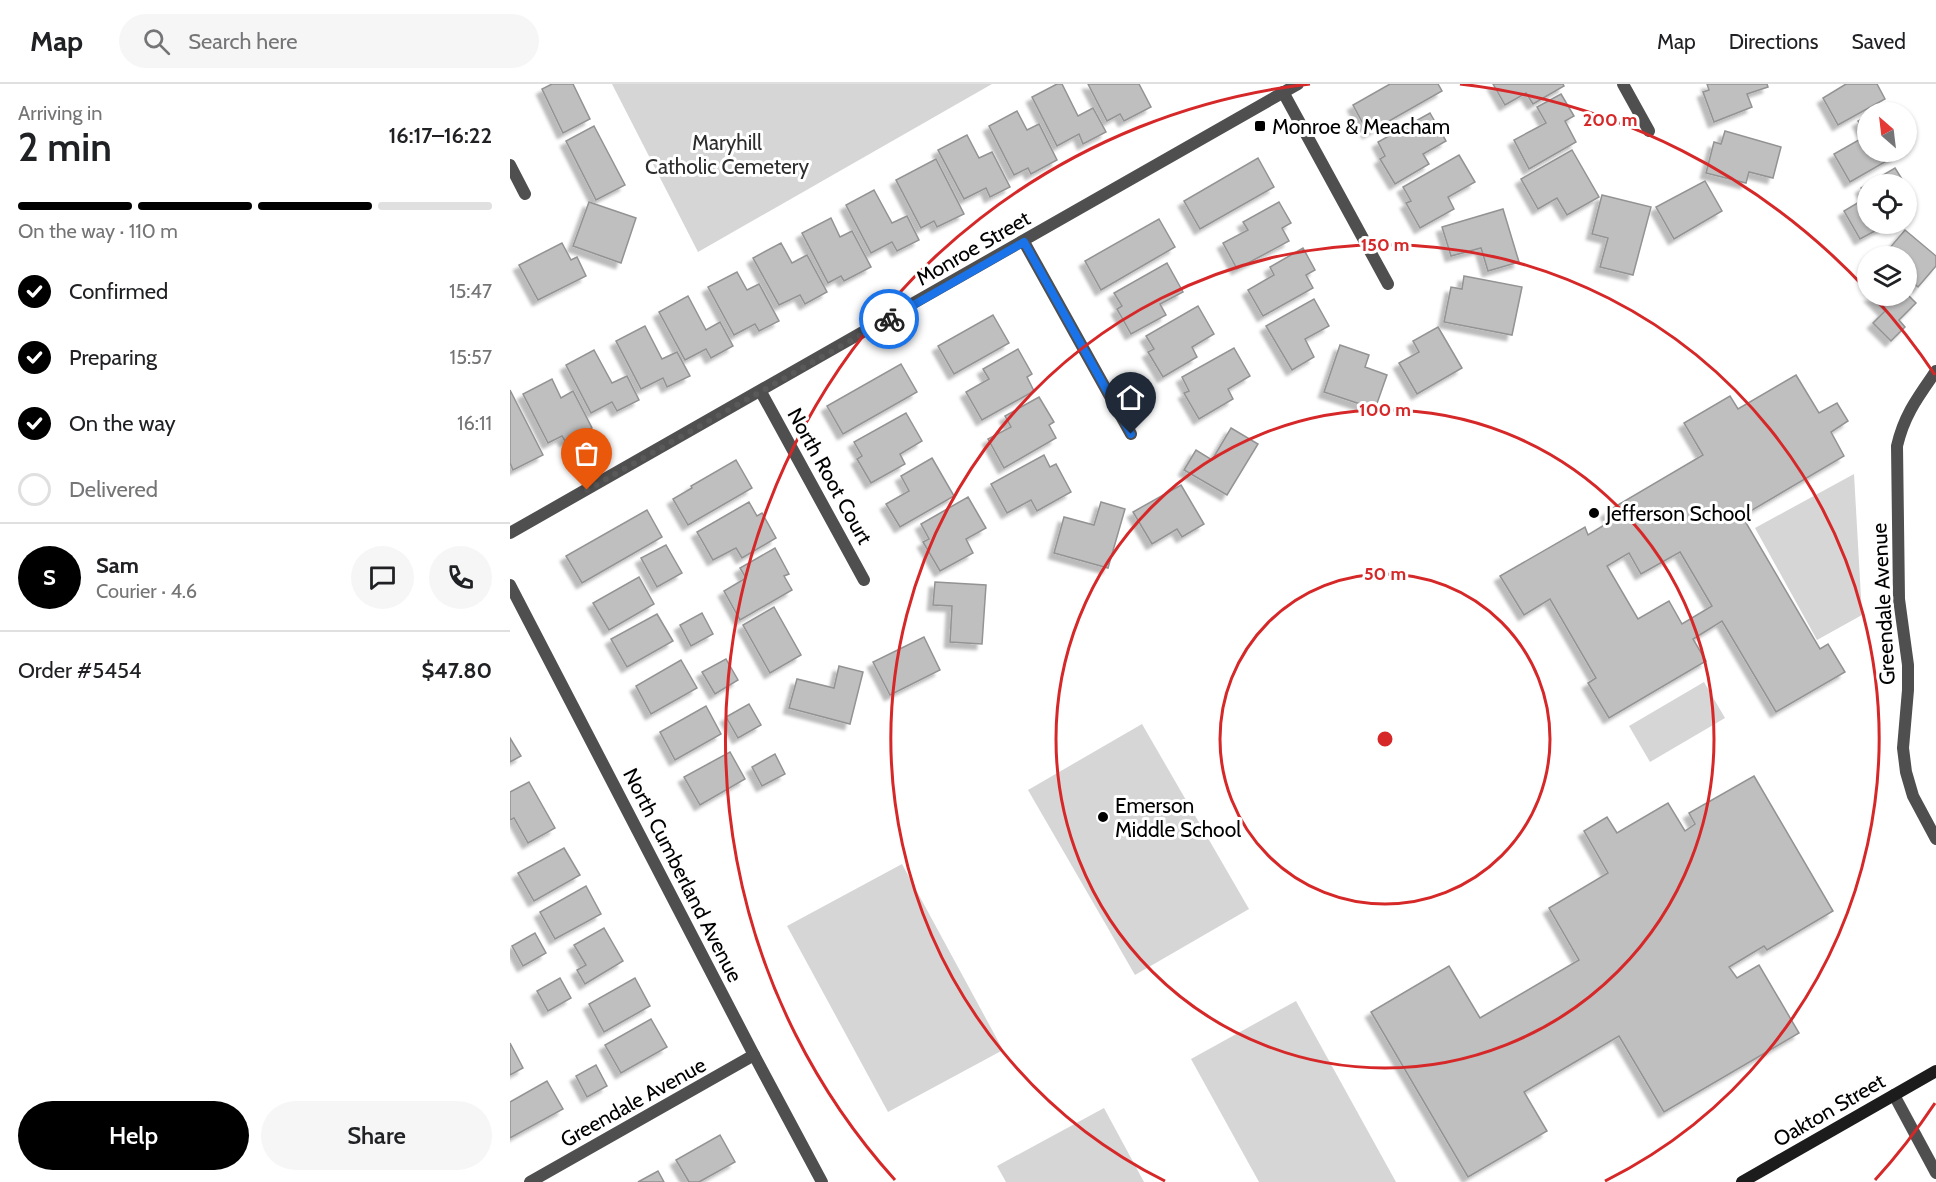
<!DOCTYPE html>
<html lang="en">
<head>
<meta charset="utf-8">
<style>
	:root { --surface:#fff; --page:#f6f6f6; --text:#202124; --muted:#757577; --line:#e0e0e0; --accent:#000 }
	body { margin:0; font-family:Cabin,sans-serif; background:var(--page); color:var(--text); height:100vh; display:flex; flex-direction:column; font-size:22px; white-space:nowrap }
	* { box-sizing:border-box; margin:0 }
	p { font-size:20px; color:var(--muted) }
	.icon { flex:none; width:33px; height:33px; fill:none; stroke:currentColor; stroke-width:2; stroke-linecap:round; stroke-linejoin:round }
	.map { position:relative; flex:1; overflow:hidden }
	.panel { display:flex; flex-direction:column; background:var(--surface); width:510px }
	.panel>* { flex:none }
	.needle { width:39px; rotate:332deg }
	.buttons { position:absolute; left:1347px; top:18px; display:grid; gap:12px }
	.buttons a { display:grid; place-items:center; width:60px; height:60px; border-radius:50%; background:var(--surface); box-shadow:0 2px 4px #0004; font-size:30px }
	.pin { position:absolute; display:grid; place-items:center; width:51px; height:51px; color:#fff; margin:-62px -26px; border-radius:50% 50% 50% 0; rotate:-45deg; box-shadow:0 0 6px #0007 }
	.pin .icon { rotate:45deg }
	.courier { position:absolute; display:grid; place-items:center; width:60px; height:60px; margin:-30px; border:4px solid #1a73e8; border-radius:50%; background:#fff; color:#222; box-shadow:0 2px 8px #0007 }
	.head em { font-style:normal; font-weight:600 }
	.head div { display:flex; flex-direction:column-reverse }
	.head { display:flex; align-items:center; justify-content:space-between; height:102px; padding:0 18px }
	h1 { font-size:39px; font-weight:600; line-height:45px }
	.bar { display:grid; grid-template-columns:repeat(4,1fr); gap:9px 6px; align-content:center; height:72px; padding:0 18px }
	.bar i { height:8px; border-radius:4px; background:var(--line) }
	.bar .active { background:var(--accent) }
	.bar p { grid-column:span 4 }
	.line { display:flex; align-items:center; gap:15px; padding:0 18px; border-top:2px solid var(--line) }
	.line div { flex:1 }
	.round { display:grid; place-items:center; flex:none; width:63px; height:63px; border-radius:32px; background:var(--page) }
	ol { padding:0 18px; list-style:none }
	li { display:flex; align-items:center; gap:18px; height:66px }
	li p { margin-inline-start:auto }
	li .icon { padding:6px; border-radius:50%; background:var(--accent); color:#fff; stroke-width:4 }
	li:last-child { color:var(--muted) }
	li i { width:33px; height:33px; border:3px solid var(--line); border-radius:50% }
	.button { display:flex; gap:12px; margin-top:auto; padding:12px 18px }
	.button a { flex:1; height:69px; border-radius:36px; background:var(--accent); color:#fff; font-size:24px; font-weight:600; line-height:69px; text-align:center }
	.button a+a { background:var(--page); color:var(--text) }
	header { display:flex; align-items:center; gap:36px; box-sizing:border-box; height:84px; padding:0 30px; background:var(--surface); border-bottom:2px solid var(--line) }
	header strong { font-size:28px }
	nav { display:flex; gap:33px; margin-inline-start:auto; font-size:21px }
	.search { width:420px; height:54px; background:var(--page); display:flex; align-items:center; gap:15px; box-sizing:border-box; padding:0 21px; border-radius:33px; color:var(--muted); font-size:22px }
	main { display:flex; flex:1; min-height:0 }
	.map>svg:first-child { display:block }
	.green { fill:#d6d6d6 }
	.building { fill:#bfbfbf; stroke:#939393; stroke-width:1.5; fill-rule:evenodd; filter:url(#shadow) }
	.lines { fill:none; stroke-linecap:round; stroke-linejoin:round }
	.minor { stroke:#4f4f4f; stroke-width:12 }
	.secondary { stroke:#1c1c1c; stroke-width:12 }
	.done { stroke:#595959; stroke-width:6; stroke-dasharray:0 10.8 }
	.route { stroke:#1a73e8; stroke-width:8 }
	.ring { fill:none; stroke:#d62828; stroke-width:3 }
	.poi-dot { fill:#000; stroke:#fff; stroke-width:2 }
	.labels { text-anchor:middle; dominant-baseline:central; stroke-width:6; stroke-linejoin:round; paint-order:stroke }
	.poi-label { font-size:21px; fill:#000; stroke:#fff; text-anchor:start }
	.park-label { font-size:21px; fill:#2d2d2d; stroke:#fff }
	.street-label { font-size:21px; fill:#000; stroke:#fff }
	.centre { fill:#d62828; stroke:#fff; stroke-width:3 }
	.ring-label { font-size:18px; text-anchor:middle; font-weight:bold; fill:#d62828; stroke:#fff; stroke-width:6; stroke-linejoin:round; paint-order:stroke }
</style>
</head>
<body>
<header>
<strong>Map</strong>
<div class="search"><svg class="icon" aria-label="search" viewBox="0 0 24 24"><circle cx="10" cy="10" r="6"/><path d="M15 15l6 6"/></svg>Search here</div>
<nav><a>Map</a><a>Directions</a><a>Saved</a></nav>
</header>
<main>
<section class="panel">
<div class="head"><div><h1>2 min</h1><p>Arriving in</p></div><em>16:17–16:22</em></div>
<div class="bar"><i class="active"></i><i class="active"></i><i class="active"></i><i></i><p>On the way · 110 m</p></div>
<ol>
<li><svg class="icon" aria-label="check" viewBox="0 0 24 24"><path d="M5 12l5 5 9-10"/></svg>Confirmed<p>15:47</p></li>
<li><svg class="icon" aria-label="check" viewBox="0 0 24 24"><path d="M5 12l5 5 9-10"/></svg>Preparing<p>15:57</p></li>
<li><svg class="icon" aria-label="check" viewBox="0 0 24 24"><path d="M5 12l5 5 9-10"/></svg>On the way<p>16:11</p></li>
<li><i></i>Delivered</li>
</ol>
<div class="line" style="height:108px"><b class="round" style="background:var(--accent);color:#fff">S</b><div><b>Sam</b><p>Courier · 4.6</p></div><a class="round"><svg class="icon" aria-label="chat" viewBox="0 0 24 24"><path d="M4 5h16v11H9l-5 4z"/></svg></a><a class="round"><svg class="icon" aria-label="phone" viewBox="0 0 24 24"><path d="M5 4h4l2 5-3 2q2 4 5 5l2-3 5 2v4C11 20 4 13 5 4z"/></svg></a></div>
<div class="line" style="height:78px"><div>Order #5454</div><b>$47.80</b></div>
<div class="button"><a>Help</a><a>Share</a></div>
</section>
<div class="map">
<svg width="1426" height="1098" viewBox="0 0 1426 1098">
	<defs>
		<filter id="shadow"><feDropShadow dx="-5.5" dy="5.5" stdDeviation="1.5" flood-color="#0004"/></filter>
	</defs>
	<rect width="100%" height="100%" fill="#fff"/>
	<!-- green -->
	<g class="green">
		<path d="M 102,0 L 482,0 L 188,168 Z"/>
		<path d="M 1344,390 L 1352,531 L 1307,556 L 1245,444 Z"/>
		<path d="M 1194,598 L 1215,634 L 1140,678 L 1119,642 Z"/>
		<path d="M 632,640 L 739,825 L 625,891 L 518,706 Z"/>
		<path d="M 392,780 L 493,966 L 378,1028 L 277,842 Z"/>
		<path d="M 786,917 L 886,1098 L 749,1098 L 681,975 Z"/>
		<path d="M 594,1024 L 634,1098 L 496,1098 L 487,1082 Z"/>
	</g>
	<!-- building -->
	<g class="building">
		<path d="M 42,0 L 63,0 L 80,35 L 53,49 L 32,5 Z"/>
		<path d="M 547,0 L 552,0 L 568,32 L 583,24 L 596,48 L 573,60 L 569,50 L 547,62 L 522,13 Z"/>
		<path d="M 578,0 L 629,0 L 641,23 L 614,37 L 610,30 L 597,37 Z"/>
		<path d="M 880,0 L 928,0 L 932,7 L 858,49 L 843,21 Z"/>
		<path d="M 983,0 L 1053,0 L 1054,2 L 1023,20 L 1016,9 L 995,21 Z"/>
		<path d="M 1197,0 L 1257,0 L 1258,3 L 1237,10 L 1242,23 L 1204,38 L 1193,8 L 1199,6 Z"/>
		<path d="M 1336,0 L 1367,0 L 1375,15 L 1328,41 L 1313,14 Z"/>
		<path d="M 1051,10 L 1064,32 L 1055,37 L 1066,58 L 1019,85 L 1004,56 L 1036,39 L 1027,23 Z"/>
		<path d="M 507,27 L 517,46 L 529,40 L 547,76 L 521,90 L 518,84 L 504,91 L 479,42 Z"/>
		<path d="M 920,29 L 936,57 L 913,70 L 919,80 L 885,100 L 870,75 L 875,72 L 868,58 Z"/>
		<path d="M 1358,32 L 1358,68 L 1385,68 L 1387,71 L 1340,98 L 1324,70 L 1356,52 L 1348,37 Z"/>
		<path d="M 84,42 L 115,101 L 86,116 L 56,57 Z"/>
		<path d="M 1215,47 L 1271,63 L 1263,94 L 1239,88 L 1236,99 L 1196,89 L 1204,58 L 1211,60 Z"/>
		<path d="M 457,51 L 469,74 L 482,68 L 500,103 L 480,113 L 476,104 L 454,115 L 428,66 Z"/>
		<path d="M 1062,66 L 1089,113 L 1057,131 L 1047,114 L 1028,125 L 1011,95 Z"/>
		<path d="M 949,71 L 965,98 L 938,113 L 944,125 L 910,144 L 896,119 L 901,117 L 893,103 Z"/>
		<path d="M 748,74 L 764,103 L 690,145 L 674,117 Z"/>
		<path d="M 426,75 L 454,130 L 427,143 L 424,137 L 411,144 L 386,96 Z"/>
		<path d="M 1385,84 L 1395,100 L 1358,100 L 1358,140 L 1378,140 L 1350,155 L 1334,127 L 1356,114 L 1351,104 Z"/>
		<path d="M 1195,97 L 1212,127 L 1164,155 L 1146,123 Z"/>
		<path d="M 364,106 L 382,139 L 397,132 L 409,156 L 387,167 L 382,158 L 361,169 L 336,121 Z"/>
		<path d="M 1092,111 L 1141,123 L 1123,191 L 1090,183 L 1098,154 L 1082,150 Z"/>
		<path d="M 79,118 L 126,134 L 111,179 L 63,162 Z"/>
		<path d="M 769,118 L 781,139 L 772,144 L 779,157 L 727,185 L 713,159 L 738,146 L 733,138 Z"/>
		<path d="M 993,125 L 1009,178 L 978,187 L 971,164 L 941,172 L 932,143 Z"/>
		<path d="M 321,134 L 330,153 L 342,147 L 361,183 L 334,197 L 331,192 L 318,199 L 292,149 Z"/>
		<path d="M 649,135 L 665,163 L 591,206 L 575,177 Z"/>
		<path d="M 1395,146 L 1426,172 L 1426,182 L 1408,203 L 1396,193 L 1396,172 L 1373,172 Z"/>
		<path d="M 52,159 L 61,176 L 67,173 L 76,192 L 28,216 L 9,181 Z"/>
		<path d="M 271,159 L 282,179 L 297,171 L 317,208 L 295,220 L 290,211 L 269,221 L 243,174 Z"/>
		<path d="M 793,164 L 805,186 L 796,191 L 803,204 L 753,232 L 738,206 L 764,191 L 760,183 Z"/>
		<path d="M 657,179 L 673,208 L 650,220 L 656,231 L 621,250 L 607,225 L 612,222 L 604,209 Z"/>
		<path d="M 227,188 L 237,206 L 249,200 L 269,237 L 249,247 L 245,240 L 224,251 L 198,203 Z"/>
		<path d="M 954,192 L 1012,203 L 1002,251 L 934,238 L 941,203 L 952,205 Z"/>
		<path d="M 1396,209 L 1406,219 L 1389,236 L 1395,243 L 1381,257 L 1363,239 L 1375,227 L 1360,212 L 1396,212 Z"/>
		<path d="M 178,212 L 196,246 L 210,238 L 223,262 L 201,274 L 196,265 L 175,276 L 149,228 Z"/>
		<path d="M 804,215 L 819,242 L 795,255 L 804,273 L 782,286 L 756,242 Z"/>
		<path d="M 688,222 L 704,250 L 682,263 L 687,273 L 653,293 L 638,268 L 644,265 L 636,252 Z"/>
		<path d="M 483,231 L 499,259 L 444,290 L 428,262 Z"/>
		<path d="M 135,242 L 152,275 L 167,268 L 180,292 L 157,303 L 153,294 L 131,305 L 106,257 Z"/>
		<path d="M 928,243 L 952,284 L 907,310 L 889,279 L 909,268 L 903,257 Z"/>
		<path d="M 830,261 L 859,271 L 855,283 L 877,291 L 865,325 L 814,308 Z"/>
		<path d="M 724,264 L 740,292 L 718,305 L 723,315 L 689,335 L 674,309 L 679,307 L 672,293 Z"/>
		<path d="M 508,265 L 522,290 L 517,293 L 524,307 L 472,336 L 456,308 L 479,295 L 473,285 Z"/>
		<path d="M 84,266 L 102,299 L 117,292 L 129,316 L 107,327 L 102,318 L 81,329 L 56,281 Z"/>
		<path d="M 391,280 L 407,308 L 333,350 L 317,322 Z"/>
		<path d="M 1286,291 L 1309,329 L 1327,319 L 1338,337 L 1321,348 L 1334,372 L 1232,432 L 1310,565 L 1318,560 L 1335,588 L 1266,628 L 1212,537 L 1183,555 L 1196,577 L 1099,634 L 1078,599 L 1086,594 L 1040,515 L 1014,531 L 990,492 L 1075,443 L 1078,451 L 1101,437 L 1096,428 L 1193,371 L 1174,339 L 1220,312 L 1228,325 ZM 1170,468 L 1202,522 L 1172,540 L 1159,517 L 1128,535 L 1097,482 L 1119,469 L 1131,490 Z"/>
		<path d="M 42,295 L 51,314 L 63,307 L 82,344 L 55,357 L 52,352 L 38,359 L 13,310 Z"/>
		<path d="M 0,306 L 33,371 L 3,386 L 0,379 Z"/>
		<path d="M 529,313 L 544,338 L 539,341 L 546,354 L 494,384 L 478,355 L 501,343 L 495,332 Z"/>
		<path d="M 396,329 L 412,357 L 390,370 L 395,380 L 361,399 L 347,375 L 352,372 L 344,358 Z"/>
		<path d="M 721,344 L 748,360 L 717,411 L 674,386 L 686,366 L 702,376 Z"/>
		<path d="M 534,371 L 540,383 L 546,380 L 561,408 L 527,427 L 521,416 L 497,429 L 481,400 Z"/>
		<path d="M 422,374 L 444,412 L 390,443 L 376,420 L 399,407 L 391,392 Z"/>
		<path d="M 226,376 L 242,404 L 178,441 L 163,415 L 182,404 L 181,402 Z"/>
		<path d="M 671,401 L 694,440 L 672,453 L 667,445 L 642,460 L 623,428 Z"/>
		<path d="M 458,413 L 476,444 L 456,455 L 463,469 L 430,487 L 413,458 L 419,455 L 411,440 Z"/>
		<path d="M 239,418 L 247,432 L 252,429 L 266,454 L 232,474 L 226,464 L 203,476 L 187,448 Z"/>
		<path d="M 591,418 L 615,425 L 598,484 L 544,469 L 554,433 L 584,441 Z"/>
		<path d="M 137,426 L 152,453 L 72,499 L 56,472 Z"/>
		<path d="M 156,461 L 172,489 L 147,503 L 131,474 Z"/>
		<path d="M 265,464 L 279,490 L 274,492 L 282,506 L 230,536 L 214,507 L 236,494 L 230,484 Z"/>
		<path d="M 129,493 L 144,520 L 99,546 L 83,519 Z"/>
		<path d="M 425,498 L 476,501 L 472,560 L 440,558 L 442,522 L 423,521 Z"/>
		<path d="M 264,523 L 291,571 L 260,589 L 233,541 Z"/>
		<path d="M 192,529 L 203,550 L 181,562 L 170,541 Z"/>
		<path d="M 147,530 L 163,557 L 117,583 L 101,555 Z"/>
		<path d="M 414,553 L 430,586 L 380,611 L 363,578 Z"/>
		<path d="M 216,575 L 228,596 L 205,610 L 192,588 Z"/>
		<path d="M 171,576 L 187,604 L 141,630 L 126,602 Z"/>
		<path d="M 329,582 L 353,588 L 340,640 L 279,624 L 287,595 L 324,604 Z"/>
		<path d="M 239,620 L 251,641 L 228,654 L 216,633 Z"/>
		<path d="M 196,622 L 211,650 L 165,676 L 150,648 Z"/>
		<path d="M 0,654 L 11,672 L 0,678 Z"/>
		<path d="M 220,668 L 235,695 L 190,721 L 174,693 Z"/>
		<path d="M 265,670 L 275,690 L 252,702 L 242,683 Z"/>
		<path d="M 1244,692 L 1323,827 L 1257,866 L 1254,862 L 1219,883 L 1227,894 L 1249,881 L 1289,949 L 1154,1028 L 1109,952 L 1014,1008 L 1037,1047 L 958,1093 L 861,928 L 939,882 L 970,934 L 1069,876 L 1039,824 L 1098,789 L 1074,747 L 1097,733 L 1107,749 L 1158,719 L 1175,747 L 1185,740 L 1179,729 Z"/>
		<path d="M 19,698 L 45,744 L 18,759 L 4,734 L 0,736 L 0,708 Z"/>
		<path d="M 54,764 L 70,791 L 24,817 L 8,789 Z"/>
		<path d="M 76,802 L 91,830 L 45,855 L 30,828 Z"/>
		<path d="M 94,844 L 113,877 L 75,900 L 67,886 L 76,881 L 64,861 Z"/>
		<path d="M 25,849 L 36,869 L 13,882 L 2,862 Z"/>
		<path d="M 50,894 L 61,914 L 38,927 L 27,907 Z"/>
		<path d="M 125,894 L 140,922 L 94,948 L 79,920 Z"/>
		<path d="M 141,935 L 157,963 L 111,989 L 95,961 Z"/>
		<path d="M 0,959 L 13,984 L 0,991 Z"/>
		<path d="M 86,981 L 97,1002 L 77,1013 L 66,992 Z"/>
		<path d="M 37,997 L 53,1025 L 0,1054 L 0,1018 Z"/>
		<path d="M 210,1051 L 225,1078 L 189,1098 L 179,1098 L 166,1076 Z"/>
		<path d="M 148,1087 L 154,1098 L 128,1098 Z"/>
	</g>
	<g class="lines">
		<!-- minor -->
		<g class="minor">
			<path d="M 1113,0 L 1139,47"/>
			<path d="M 773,8 L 878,200"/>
			<path d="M 0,81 L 15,110"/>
			<path d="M 514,158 L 621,350"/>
			<path d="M 1426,287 C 1408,313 1394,331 1387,362 L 1389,515 L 1398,581 L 1398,606 L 1393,664 L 1396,688 L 1403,712 L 1426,755"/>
			<path d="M 251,308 L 354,496"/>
			<path d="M 0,449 L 788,0"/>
			<path d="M 0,501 L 244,971 L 312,1098"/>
			<path d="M 1384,1011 L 1426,1089"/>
			<path d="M 20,1098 L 244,971"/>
		</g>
		<!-- secondary -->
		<path class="secondary" d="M 1232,1098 L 1426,987"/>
	</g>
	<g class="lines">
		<!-- done -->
		<path class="done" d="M 77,406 L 379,235"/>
		<!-- route -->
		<path class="route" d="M 379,235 L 514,158 L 621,350"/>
	</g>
	<!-- distance rings -->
	<g class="ring">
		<circle cx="875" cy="655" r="165"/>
		<circle cx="875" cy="655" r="329"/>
		<path d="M655 1097A494 494 0 1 1 1095 1097"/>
		<path d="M1425 1019A659 659 0 0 1 1365 1096M385 1096A659 659 0 0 1 800 0M950 0A659 659 0 0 1 1357 206M1365 214A659 659 0 0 1 1425 291"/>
	</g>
	<!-- markers -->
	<g class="poi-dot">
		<rect x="744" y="36" width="12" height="12" rx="3"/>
		<circle cx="1084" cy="429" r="6"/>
		<circle cx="593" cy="733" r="6"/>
	</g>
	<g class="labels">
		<!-- poi labels -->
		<g class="poi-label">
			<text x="762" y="42">Monroe &amp; Meacham</text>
			<text x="1096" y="429">Jefferson School</text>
			<text x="605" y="721">Emerson<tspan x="605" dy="24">Middle School</tspan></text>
		</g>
		<!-- park labels -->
		<g class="park-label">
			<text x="217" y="58">Maryhill<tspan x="217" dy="24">Catholic Cemetery</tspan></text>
		</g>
		<!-- street labels -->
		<g class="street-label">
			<text transform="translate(463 164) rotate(-30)">Monroe Street</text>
			<text transform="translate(320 392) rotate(61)">North Root Court</text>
			<text transform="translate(1373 520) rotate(-93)">Greendale Avenue</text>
			<text transform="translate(173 791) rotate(63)">North Cumberland Avenue</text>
			<text transform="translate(123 1018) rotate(-29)">Greendale Avenue</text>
			<text transform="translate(1319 1026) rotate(-30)">Oakton Street</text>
		</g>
	</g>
	<circle cx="875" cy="655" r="9" class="centre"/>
	<g class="ring-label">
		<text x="1100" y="42">200 m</text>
		<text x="875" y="167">150 m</text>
		<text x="875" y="332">100 m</text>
		<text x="875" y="496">50 m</text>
	</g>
</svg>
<div class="buttons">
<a><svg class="needle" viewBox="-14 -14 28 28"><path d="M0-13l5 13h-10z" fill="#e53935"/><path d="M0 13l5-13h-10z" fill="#757577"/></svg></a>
<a><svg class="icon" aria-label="locate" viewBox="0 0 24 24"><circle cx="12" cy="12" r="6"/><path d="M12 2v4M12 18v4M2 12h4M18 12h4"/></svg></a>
<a><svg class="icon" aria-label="layers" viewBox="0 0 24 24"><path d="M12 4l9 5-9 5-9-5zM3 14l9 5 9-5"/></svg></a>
</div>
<div class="pin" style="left:77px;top:406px;background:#ea580c"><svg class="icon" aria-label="bag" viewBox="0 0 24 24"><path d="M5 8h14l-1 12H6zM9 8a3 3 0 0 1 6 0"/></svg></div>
<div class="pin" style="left:621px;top:350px;background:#1f2937"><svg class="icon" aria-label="home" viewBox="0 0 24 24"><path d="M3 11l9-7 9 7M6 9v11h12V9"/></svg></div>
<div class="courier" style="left:379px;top:235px"><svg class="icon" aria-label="bike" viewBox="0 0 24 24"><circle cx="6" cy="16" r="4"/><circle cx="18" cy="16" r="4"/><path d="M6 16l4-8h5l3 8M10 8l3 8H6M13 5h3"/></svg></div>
</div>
</main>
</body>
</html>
